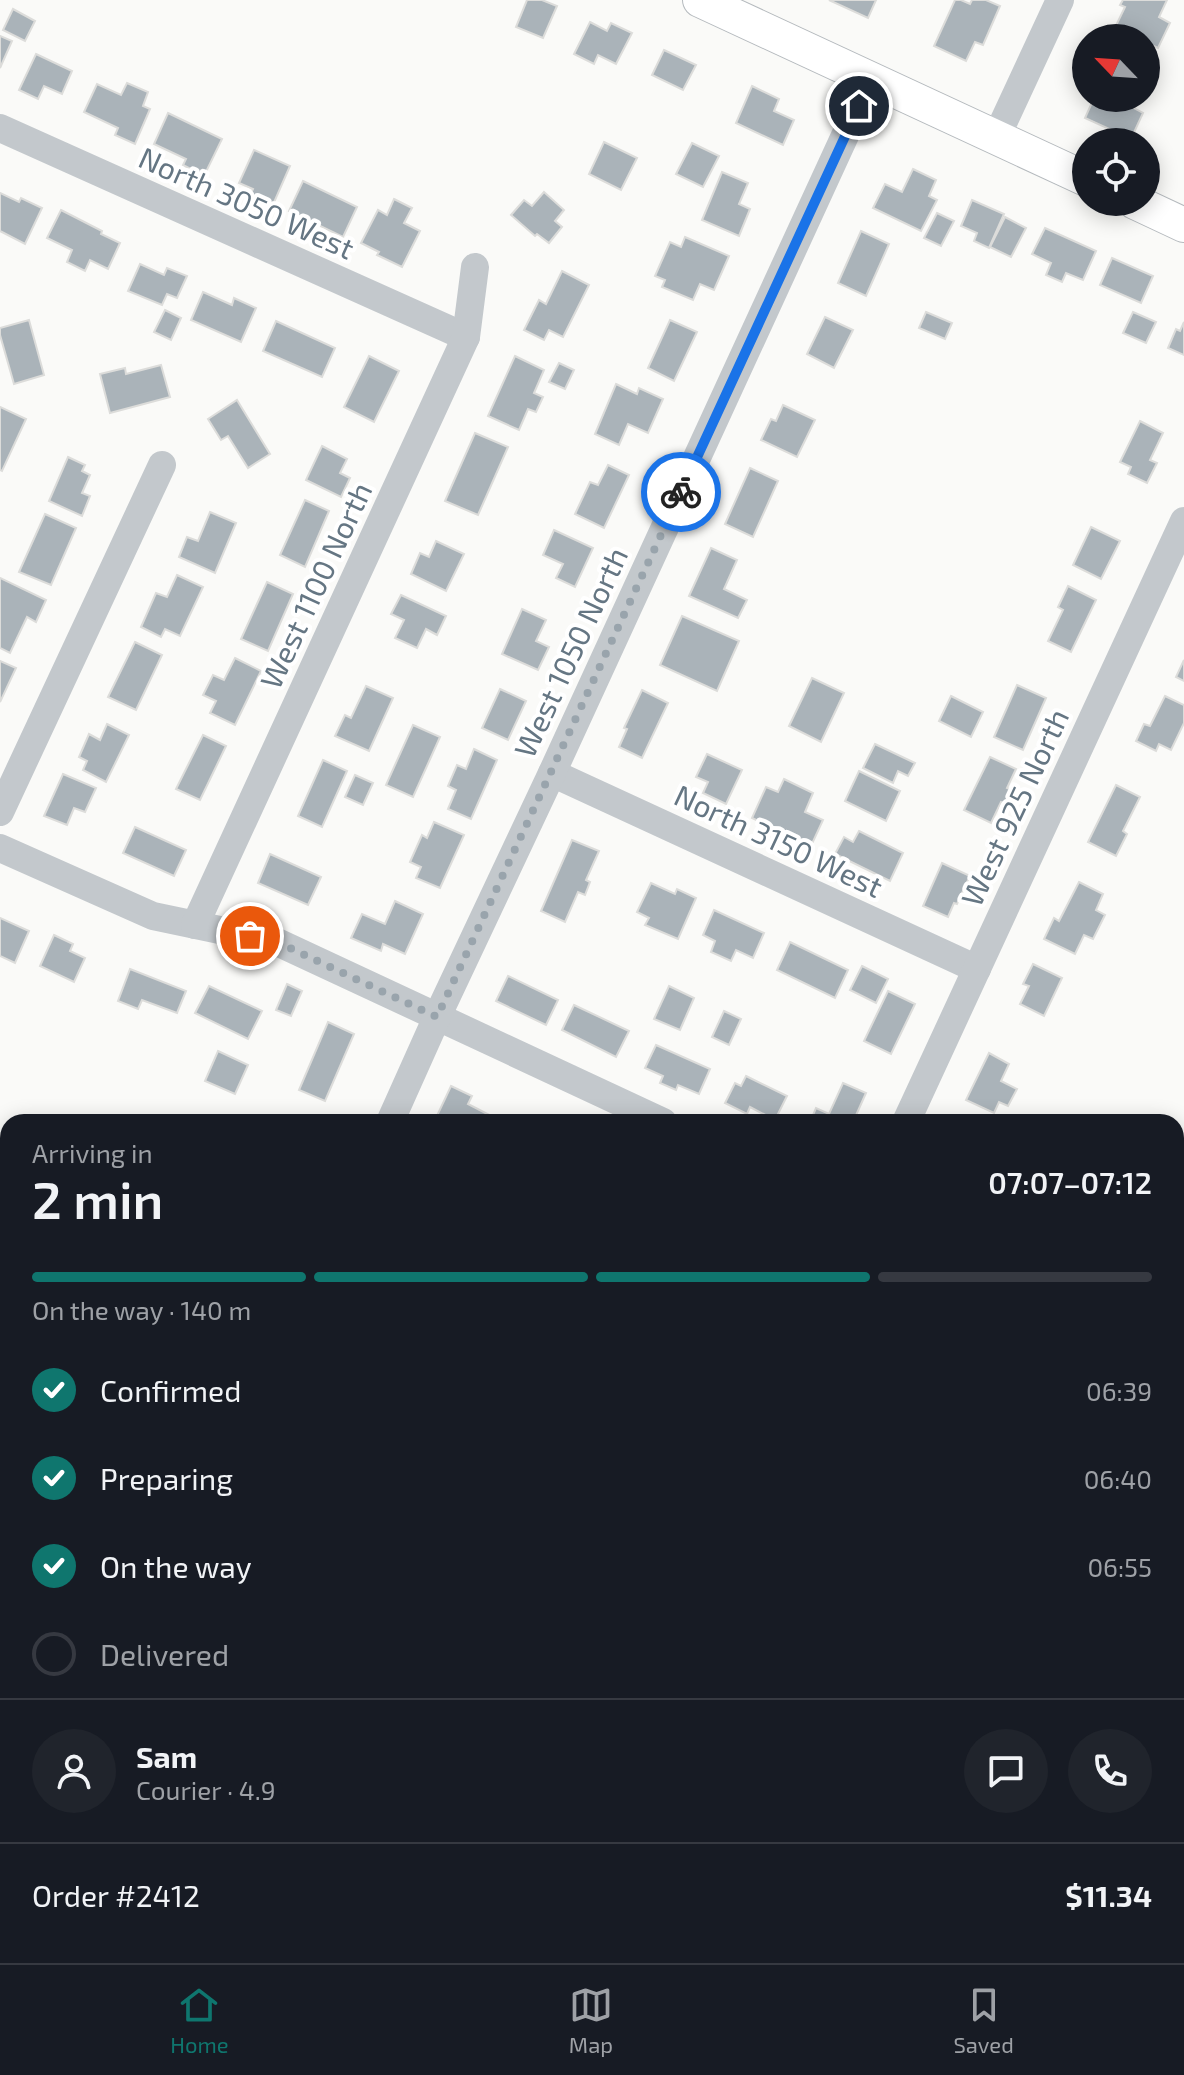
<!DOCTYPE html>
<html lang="en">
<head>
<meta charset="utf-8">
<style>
	:root { --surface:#171b24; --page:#20242c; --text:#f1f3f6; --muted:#9ea1a6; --line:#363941; --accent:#0f766e }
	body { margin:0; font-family:"Exo 2",sans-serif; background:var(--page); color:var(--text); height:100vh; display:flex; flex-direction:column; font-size:30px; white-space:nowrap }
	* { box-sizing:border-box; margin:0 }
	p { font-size:26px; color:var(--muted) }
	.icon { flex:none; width:44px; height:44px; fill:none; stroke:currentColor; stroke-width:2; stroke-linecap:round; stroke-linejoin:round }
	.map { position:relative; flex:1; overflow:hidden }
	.panel { position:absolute; left:0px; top:1114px; width:1184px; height:850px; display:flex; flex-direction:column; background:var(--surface); border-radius:24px 24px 0 0; box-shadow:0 4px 20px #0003 }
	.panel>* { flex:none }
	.needle { width:52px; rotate:295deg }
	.controls { position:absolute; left:1072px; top:24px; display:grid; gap:16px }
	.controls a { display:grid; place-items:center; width:88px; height:88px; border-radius:50%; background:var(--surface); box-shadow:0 4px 20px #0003; font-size:40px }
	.pin { position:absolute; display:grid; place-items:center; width:68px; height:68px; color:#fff; margin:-34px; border:4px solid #fff; border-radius:50%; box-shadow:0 2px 8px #0007 }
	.courier { position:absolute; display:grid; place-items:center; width:80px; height:80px; margin:-40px; border:6px solid #1a73e8; border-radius:50%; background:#fff; color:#222; box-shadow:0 2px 10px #0007 }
	.headline em { font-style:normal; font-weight:600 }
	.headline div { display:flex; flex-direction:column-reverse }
	.headline { display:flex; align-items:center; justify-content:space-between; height:136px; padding:0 32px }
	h1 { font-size:52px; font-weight:600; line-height:60px }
	.bar { display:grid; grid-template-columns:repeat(4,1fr); gap:12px 8px; align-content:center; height:96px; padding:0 32px }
	.bar i { height:10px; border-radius:6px; background:var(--line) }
	.bar .current { background:var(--accent) }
	.bar p { grid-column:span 4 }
	.line { display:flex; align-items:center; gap:20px; padding:0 32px; border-top:2px solid var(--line) }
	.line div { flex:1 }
	.round { display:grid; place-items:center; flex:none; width:84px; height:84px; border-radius:42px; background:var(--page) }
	ol { padding:0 32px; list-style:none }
	li { display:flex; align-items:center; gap:24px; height:88px }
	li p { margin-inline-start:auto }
	li .icon { padding:8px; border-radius:50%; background:var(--accent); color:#fff; stroke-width:4 }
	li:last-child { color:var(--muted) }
	li i { width:44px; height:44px; border:4px solid var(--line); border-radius:50% }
	.tabs { display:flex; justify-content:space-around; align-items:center; height:112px; border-top:2px solid var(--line); background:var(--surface); font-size:22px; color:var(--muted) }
	.tabs a { display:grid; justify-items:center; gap:4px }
	.tabs .current { color:var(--accent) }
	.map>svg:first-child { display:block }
	.building { fill:#aab3b9; stroke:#dcdcda; stroke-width:2 }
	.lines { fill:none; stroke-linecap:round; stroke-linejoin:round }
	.major-casing { stroke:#b5babe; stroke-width:36 }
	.minor { stroke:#c3c8cc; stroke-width:28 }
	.major { stroke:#fff; stroke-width:34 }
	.done { stroke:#99a4ac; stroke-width:8; stroke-dasharray:0 14.4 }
	.route { stroke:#1a73e8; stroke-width:10 }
	.labels { text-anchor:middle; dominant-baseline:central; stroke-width:8; stroke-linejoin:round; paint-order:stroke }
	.street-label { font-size:30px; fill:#657683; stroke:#fff }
</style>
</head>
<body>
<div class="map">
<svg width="1184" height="1963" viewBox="0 0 1184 1963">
	<rect width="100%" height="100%" fill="#fafaf8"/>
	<!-- building -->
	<g class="building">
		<path d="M 527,0 L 542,0 L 557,6 L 543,38 L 516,27 Z"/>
		<path d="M 829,0 L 876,0 L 868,18 Z"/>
		<path d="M 955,0 L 961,0 L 970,4 L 972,0 L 986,0 L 1000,6 L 983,45 L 975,42 L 966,61 L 934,46 Z"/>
		<path d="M 1123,0 L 1167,0 L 1159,17 L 1170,23 L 1158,48 L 1147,43 L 1146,46 L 1146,38 L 1110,38 L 1125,7 L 1120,5 Z"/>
		<path d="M 13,9 L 35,21 L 25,41 L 3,30 Z"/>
		<path d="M 590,22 L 607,31 L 611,23 L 632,33 L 616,64 L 598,55 L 594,64 L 574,54 Z"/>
		<path d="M 0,36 L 12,41 L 0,68 Z"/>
		<path d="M 664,50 L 696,65 L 683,90 L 652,75 Z"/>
		<path d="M 36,54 L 72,71 L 62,94 L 44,86 L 38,99 L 19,90 Z"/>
		<path d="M 127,83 L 148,92 L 143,106 L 150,109 L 135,144 L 115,135 L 118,128 L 84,112 L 97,84 L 121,95 Z"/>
		<path d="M 752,86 L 779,99 L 774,111 L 794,120 L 783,145 L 736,123 Z"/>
		<path d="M 1094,98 L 1139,98 L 1134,108 L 1143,113 L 1131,139 L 1085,118 Z"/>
		<path d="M 168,113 L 222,139 L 204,176 L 183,165 L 186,159 L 154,144 Z"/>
		<path d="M 604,142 L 637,158 L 621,190 L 589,174 Z"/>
		<path d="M 692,143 L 719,156 L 703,187 L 676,174 Z"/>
		<path d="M 254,150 L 290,166 L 272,207 L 249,197 L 253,189 L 239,183 Z"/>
		<path d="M 913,169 L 936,180 L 929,196 L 937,200 L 921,231 L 873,208 L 885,184 L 902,192 Z"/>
		<path d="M 722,172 L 748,183 L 739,204 L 750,209 L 739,236 L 702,220 Z"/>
		<path d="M 303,181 L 357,207 L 343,237 L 289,211 Z"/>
		<path d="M 544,192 L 564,210 L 555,221 L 562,227 L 549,243 L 537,234 L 535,236 L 511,215 L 524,200 L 532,206 Z"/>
		<path d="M 0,193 L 19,202 L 21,198 L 42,208 L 25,244 L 0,231 Z"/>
		<path d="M 394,199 L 412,208 L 404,223 L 420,231 L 402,267 L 377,255 L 379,252 L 361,243 L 378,210 L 387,215 Z"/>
		<path d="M 972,200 L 1004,214 L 989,248 L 974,241 L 977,233 L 961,226 Z"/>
		<path d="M 61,210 L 102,231 L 101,234 L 120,243 L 108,269 L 90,260 L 85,271 L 67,262 L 72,250 L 47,238 Z"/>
		<path d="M 937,213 L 954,221 L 941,246 L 924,238 Z"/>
		<path d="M 1005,217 L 1026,228 L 1011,257 L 990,247 Z"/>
		<path d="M 1045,228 L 1096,251 L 1083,280 L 1066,273 L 1062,282 L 1046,275 L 1051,263 L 1032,254 Z"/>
		<path d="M 861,231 L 889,244 L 866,296 L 838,283 Z"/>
		<path d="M 685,237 L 729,256 L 714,290 L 700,284 L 693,300 L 662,287 L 665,280 L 655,276 L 670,242 L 681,247 Z"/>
		<path d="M 1112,258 L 1153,276 L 1141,303 L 1100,285 Z"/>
		<path d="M 140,264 L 164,275 L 167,268 L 187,276 L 177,298 L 167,294 L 162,305 L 128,291 Z"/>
		<path d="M 562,271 L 589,285 L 563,337 L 549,330 L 544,340 L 524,330 L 539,300 L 546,304 Z"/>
		<path d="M 203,292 L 232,305 L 234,298 L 256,308 L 241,342 L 191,320 Z"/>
		<path d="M 165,310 L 181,318 L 171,340 L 154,332 Z"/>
		<path d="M 926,312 L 952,323 L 945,339 L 919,328 Z"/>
		<path d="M 1133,312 L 1156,322 L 1146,343 L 1123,333 Z"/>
		<path d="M 825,317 L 853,330 L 834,368 L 807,354 Z"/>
		<path d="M 29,320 L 44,375 L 14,384 L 0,335 L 0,328 Z"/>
		<path d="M 670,320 L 697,332 L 674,381 L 648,368 Z"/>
		<path d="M 276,321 L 335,348 L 322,377 L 263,351 Z"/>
		<path d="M 1184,322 L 1184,355 L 1168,348 L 1176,329 L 1180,331 Z"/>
		<path d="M 369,356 L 399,371 L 374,422 L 344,407 Z"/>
		<path d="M 515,356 L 544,370 L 534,393 L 543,397 L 536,412 L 528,409 L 519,430 L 488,416 Z"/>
		<path d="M 559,363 L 574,370 L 565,389 L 549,382 Z"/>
		<path d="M 161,365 L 170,397 L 110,413 L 100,374 L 125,368 L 126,374 Z"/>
		<path d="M 616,384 L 637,394 L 639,388 L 663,399 L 648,433 L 628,424 L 619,445 L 595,434 Z"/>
		<path d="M 237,400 L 270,454 L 248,468 L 228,436 L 221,440 L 208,419 Z"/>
		<path d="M 783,405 L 815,420 L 797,457 L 761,440 L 771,419 L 776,421 Z"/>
		<path d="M 0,407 L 26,419 L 2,471 L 0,470 Z"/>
		<path d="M 1140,421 L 1163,433 L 1150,460 L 1157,463 L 1147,483 L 1128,474 L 1131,467 L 1120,462 Z"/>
		<path d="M 475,433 L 508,447 L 478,515 L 445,501 Z"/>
		<path d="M 322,446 L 347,459 L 340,473 L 350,478 L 341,497 L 306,480 Z"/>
		<path d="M 68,457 L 85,465 L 82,471 L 90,475 L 82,493 L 90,496 L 82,516 L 49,501 Z"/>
		<path d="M 608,465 L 629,475 L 604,528 L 575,514 L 590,482 L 598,485 Z"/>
		<path d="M 750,468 L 778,481 L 753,537 L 725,524 Z"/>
		<path d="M 305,500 L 329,511 L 305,567 L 280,555 Z"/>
		<path d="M 210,512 L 236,523 L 215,573 L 179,557 L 187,537 L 198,541 Z"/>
		<path d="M 45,514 L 76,528 L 51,585 L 19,572 Z"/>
		<path d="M 1091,527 L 1120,541 L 1101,579 L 1073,565 Z"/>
		<path d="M 554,530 L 593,548 L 575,587 L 556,578 L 563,564 L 543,555 Z"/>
		<path d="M 436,541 L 464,554 L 446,591 L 411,574 L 420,553 L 429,557 Z"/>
		<path d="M 711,548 L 737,560 L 724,589 L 747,600 L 738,618 L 689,596 Z"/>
		<path d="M 177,575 L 203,587 L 180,636 L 165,629 L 161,637 L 141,627 L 156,593 L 167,597 Z"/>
		<path d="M 0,578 L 46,600 L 36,622 L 27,617 L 10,653 L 0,648 Z"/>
		<path d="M 267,582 L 293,594 L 268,651 L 241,639 Z"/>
		<path d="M 1068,586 L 1096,600 L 1071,652 L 1048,641 L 1063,610 L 1058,607 Z"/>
		<path d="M 401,595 L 446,616 L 437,635 L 426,629 L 417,648 L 395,638 L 404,620 L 391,614 Z"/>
		<path d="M 522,609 L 546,620 L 536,641 L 549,647 L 538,670 L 502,654 Z"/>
		<path d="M 682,616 L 739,641 L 717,691 L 660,665 Z"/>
		<path d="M 135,642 L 162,655 L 136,710 L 108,697 Z"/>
		<path d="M 235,658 L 261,671 L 235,725 L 210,713 L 216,701 L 203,695 L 213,675 L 224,680 Z"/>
		<path d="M 1184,660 L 1184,681 L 1176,677 Z"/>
		<path d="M 0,661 L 16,668 L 0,702 Z"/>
		<path d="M 812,678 L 844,693 L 821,742 L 789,726 Z"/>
		<path d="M 1017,685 L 1046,698 L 1023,750 L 994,737 Z"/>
		<path d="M 366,686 L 393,698 L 369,751 L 335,736 L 345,715 L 351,718 Z"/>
		<path d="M 500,689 L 526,701 L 508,740 L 482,728 Z"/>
		<path d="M 642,690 L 668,703 L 642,758 L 619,747 L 627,729 L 624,728 Z"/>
		<path d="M 951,696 L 983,712 L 971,737 L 939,721 Z"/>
		<path d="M 1165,696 L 1184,705 L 1184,723 L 1171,750 L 1159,744 L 1156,751 L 1136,741 L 1144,724 L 1150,726 Z"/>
		<path d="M 107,724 L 129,735 L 106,782 L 83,770 L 87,761 L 79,757 L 89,734 L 100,740 Z"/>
		<path d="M 413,725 L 440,737 L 413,797 L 386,785 Z"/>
		<path d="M 203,735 L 226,746 L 200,800 L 176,789 Z"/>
		<path d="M 875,744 L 915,763 L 908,776 L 898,771 L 893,783 L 863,768 Z"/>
		<path d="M 474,749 L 497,760 L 471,819 L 448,809 L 456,790 L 448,786 L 457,765 L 466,769 Z"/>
		<path d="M 707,754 L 742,770 L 726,804 L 703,793 L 708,782 L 696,777 Z"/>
		<path d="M 990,757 L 1016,769 L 1007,788 L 1012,790 L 1006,804 L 1001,802 L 991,823 L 964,810 Z"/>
		<path d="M 323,760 L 347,771 L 322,827 L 298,816 Z"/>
		<path d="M 859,771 L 900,791 L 886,821 L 845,801 Z"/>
		<path d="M 63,774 L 96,788 L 85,812 L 74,808 L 67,825 L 44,816 Z"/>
		<path d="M 355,775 L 373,783 L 363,805 L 345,797 Z"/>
		<path d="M 784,779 L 813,793 L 805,812 L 823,820 L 811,846 L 752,818 L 766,787 L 778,792 Z"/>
		<path d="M 1116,785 L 1140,797 L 1123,831 L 1127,834 L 1116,856 L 1088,842 Z"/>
		<path d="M 434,822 L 464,835 L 440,888 L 416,878 L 421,867 L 410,862 L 422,835 L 427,838 Z"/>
		<path d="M 135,827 L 186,850 L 174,876 L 123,853 Z"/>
		<path d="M 859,831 L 903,853 L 890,881 L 835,854 L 844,837 L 853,842 Z"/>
		<path d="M 572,840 L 599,851 L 586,880 L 590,882 L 585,895 L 578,892 L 565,922 L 541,911 Z"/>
		<path d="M 270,854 L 321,877 L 308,905 L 258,883 Z"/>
		<path d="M 942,863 L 970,876 L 957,904 L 954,903 L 948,917 L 923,906 Z"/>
		<path d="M 1079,882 L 1103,894 L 1096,910 L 1105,915 L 1093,939 L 1084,935 L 1075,954 L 1044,939 L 1054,918 L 1059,921 Z"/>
		<path d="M 651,883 L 675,894 L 677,889 L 696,898 L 678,939 L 645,925 L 649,918 L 637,912 Z"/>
		<path d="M 395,901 L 423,914 L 405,954 L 383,944 L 381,951 L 351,938 L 362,914 L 385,924 Z"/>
		<path d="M 714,910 L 764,933 L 753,958 L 736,950 L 731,961 L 711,952 L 715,941 L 703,935 Z"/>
		<path d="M 0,918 L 29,931 L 15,963 L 0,956 Z"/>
		<path d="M 54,935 L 73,944 L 70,951 L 85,958 L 74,982 L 40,966 Z"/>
		<path d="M 790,942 L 848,970 L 835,998 L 777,970 Z"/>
		<path d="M 1033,964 L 1062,978 L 1044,1016 L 1020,1004 L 1029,986 L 1023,984 Z"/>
		<path d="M 862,966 L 888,979 L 876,1003 L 850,990 Z"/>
		<path d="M 130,969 L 186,991 L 177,1013 L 142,1000 L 138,1009 L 118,1001 Z"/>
		<path d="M 508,976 L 558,1000 L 546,1025 L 496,1001 Z"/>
		<path d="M 287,984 L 302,991 L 291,1016 L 276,1010 Z"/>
		<path d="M 209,986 L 262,1011 L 248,1039 L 195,1013 Z"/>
		<path d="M 669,986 L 694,998 L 680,1030 L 654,1019 Z"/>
		<path d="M 888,991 L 915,1004 L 891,1054 L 864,1041 Z"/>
		<path d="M 574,1005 L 629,1031 L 616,1057 L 562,1030 Z"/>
		<path d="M 724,1011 L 741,1019 L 729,1045 L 712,1037 Z"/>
		<path d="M 328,1022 L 354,1034 L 325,1101 L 299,1090 Z"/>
		<path d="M 656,1045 L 710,1069 L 699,1094 L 678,1085 L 676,1090 L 660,1083 L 663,1076 L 645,1068 Z"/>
		<path d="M 218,1051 L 248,1065 L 235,1094 L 205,1081 Z"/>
		<path d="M 989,1053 L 1009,1064 L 1001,1081 L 1017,1089 L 1008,1106 L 999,1102 L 994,1113 L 966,1100 Z"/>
		<path d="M 746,1076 L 787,1096 L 775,1120 L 750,1107 L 747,1114 L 725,1103 L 735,1083 L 741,1086 Z"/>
		<path d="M 843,1083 L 866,1093 L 853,1122 L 810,1122 L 816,1108 L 829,1114 Z"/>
		<path d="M 451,1086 L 472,1096 L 468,1104 L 499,1120 L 498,1122 L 439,1122 L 435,1120 Z"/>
		<path d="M 1176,1274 L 1184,1278 L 1184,1319 L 1176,1315 Z"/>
		<path d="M 1181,1643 L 1184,1644 L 1184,1763 L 1176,1759 L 1176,1654 Z"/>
	</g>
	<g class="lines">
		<defs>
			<g id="major">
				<path d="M 700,0 L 1086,179"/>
				<path d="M 1135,202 L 1184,225"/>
			</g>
		</defs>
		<!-- major casing -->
		<use href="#major" class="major-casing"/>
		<!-- minor -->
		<g class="minor">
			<path d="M 0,128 L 466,337"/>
			<path d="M 996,138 L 1060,0"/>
			<path d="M 552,773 L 977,969"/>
			<path d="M 0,812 L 162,465"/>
			<path d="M 0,848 L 153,916 L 277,942 L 663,1122"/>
			<path d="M 195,925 L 466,337 L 475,267"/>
			<path d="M 390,1122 L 437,1017 L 552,773 L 871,79"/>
			<path d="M 906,1122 L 1184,521"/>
		</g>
		<!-- major -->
		<use href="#major" class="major"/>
	</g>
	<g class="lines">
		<!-- done -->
		<path class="done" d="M 250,936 L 277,942 L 437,1017 L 681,492"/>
		<!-- route -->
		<path class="route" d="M 681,492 L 859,106"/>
	</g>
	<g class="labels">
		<!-- street labels -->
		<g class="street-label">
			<text transform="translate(247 202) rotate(24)">North 3050 West</text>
			<text transform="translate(315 585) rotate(-65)">West 1100 North</text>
			<text transform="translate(570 652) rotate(-65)">West 1050 North</text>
			<text transform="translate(1014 807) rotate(-65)">West 925 North</text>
			<text transform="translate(779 840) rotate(25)">North 3150 West</text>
		</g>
	</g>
</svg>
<div class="controls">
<a><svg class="needle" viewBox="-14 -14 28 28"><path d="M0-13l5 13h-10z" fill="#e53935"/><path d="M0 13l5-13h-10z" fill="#9ea1a6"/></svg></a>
<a><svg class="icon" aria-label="locate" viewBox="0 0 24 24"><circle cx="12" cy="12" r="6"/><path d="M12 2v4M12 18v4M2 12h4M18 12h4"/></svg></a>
</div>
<div class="pin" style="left:250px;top:936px;background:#ea580c"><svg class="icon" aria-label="bag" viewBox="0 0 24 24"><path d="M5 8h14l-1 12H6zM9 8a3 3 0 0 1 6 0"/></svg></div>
<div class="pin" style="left:859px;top:106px;background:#1f2937"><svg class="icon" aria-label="home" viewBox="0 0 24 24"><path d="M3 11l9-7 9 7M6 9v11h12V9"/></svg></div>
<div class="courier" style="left:681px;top:492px"><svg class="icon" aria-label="bike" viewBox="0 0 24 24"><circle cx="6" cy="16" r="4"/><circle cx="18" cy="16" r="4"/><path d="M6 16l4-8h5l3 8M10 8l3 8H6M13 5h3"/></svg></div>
<section class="panel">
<div class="headline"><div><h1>2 min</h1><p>Arriving in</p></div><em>07:07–07:12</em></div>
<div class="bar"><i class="current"></i><i class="current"></i><i class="current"></i><i></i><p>On the way · 140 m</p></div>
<ol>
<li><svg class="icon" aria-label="check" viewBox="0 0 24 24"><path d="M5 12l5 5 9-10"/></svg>Confirmed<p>06:39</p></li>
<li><svg class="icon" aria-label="check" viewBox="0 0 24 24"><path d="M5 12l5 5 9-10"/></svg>Preparing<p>06:40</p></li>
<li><svg class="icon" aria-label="check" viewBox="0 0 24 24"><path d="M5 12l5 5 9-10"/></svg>On the way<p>06:55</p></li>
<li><i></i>Delivered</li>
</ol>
<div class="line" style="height:144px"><a class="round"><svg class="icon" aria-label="person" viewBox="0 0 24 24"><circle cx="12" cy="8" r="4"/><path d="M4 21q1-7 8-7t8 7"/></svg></a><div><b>Sam</b><p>Courier · 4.9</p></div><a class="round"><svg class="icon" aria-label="chat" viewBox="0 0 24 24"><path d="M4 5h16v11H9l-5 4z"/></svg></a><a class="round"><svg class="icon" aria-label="phone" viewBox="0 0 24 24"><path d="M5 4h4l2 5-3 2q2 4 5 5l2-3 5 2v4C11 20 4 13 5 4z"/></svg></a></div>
<div class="line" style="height:104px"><div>Order #2412</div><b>$11.34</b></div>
</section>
</div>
<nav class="tabs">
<a class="current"><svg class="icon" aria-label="home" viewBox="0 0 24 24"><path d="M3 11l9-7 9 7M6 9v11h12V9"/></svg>Home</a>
<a><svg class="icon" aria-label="map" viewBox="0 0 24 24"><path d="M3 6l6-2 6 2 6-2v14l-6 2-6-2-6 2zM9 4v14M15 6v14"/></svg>Map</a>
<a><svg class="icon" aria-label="saved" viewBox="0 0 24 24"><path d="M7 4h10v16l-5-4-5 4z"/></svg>Saved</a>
</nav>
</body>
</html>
